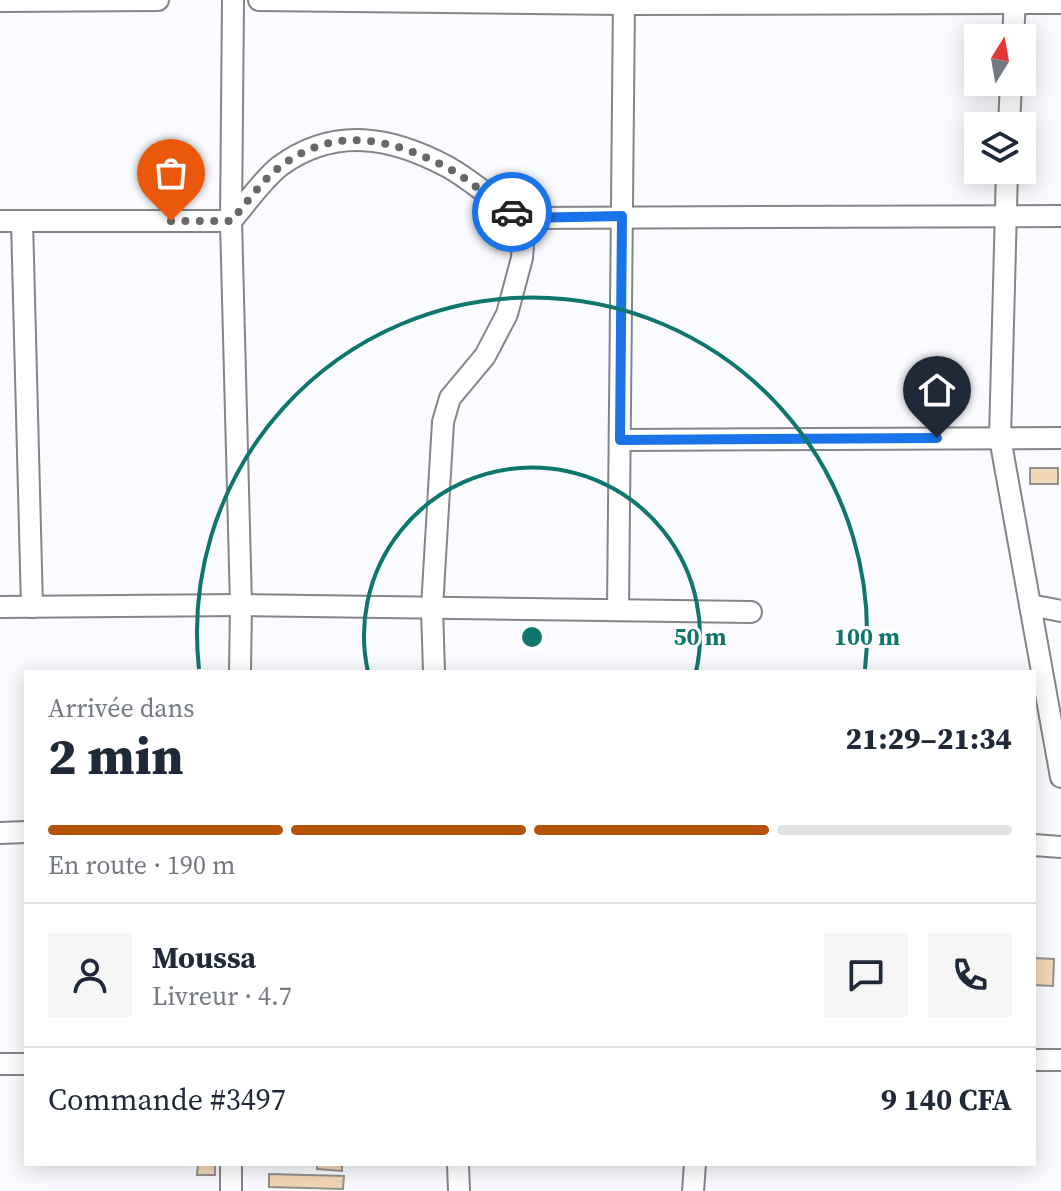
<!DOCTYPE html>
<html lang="fr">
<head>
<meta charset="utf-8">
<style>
	:root { --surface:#fff; --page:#f6f6f7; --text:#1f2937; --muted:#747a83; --line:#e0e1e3; --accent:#b45309 }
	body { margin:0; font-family:"Source Serif 4",serif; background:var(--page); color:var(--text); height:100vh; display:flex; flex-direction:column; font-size:30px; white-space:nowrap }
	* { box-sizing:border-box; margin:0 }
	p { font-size:26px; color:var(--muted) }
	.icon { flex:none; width:44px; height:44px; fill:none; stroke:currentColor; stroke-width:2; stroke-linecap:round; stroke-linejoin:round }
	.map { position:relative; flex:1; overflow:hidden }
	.drawer { position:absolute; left:24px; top:670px; width:1012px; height:496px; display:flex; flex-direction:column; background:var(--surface); border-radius:0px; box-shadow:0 4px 20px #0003 }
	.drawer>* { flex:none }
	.needle { width:52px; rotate:11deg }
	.tools { position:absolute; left:964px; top:24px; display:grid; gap:16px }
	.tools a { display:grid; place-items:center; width:72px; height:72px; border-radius:0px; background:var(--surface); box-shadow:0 4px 20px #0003; font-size:40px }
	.pin { position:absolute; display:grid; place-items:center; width:68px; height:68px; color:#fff; margin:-82px -34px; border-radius:50% 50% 50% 0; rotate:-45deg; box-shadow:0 0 8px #0007 }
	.pin .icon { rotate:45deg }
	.courier { position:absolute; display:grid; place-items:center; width:80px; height:80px; margin:-40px; border:6px solid #1a73e8; border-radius:50%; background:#fff; color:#222; box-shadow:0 2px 10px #0007 }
	.headline em { font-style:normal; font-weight:800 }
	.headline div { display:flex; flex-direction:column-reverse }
	.headline { display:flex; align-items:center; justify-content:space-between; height:136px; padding:0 24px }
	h1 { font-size:52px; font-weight:800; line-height:60px }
	.bar { display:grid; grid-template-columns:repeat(4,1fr); gap:12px 8px; align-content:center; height:96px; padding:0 24px }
	.bar i { height:10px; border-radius:6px; background:var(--line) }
	.bar .selected { background:var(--accent) }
	.bar p { grid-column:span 4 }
	.line { display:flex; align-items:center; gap:20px; padding:0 24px; border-top:2px solid var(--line) }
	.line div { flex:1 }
	.round { display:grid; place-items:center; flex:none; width:84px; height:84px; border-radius:0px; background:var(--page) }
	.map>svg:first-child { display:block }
	.building { fill:#f1d7b6; stroke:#93908c; stroke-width:2 }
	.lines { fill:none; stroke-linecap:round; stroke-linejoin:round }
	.street-casing { stroke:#84858a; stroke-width:24 }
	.street { stroke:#fff; stroke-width:20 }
	.done { stroke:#67686a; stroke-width:8; stroke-dasharray:0 14.4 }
	.route { stroke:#1a73e8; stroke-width:10 }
	.ring { fill:none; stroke:#0f766e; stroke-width:4 }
	.centre { fill:#0f766e; stroke:#fff; stroke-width:4 }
	.ring-label { font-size:24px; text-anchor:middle; font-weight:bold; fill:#0f766e; stroke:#fff; stroke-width:6; stroke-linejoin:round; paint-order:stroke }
</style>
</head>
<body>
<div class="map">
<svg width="1061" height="1191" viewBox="0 0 1061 1191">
	<rect width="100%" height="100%" fill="#fafbfe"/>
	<!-- building -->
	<g class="building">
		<rect x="1030" y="468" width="28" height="16"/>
		<path d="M 1034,958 L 1054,959 L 1053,986 L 1034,985 Z"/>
		<path d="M 198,1164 L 215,1164 L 215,1175 L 197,1175 Z"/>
		<path d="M 317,1164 L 342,1164 L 342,1171 L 317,1169 Z"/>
		<path d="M 269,1174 L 344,1176 L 343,1189 L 269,1187 Z"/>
	</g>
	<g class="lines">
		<defs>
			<g id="street">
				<path d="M 233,0 L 231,221 L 241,605 L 240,672"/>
				<path d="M 259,0 L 623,4 L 1061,3"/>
				<path d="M 0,1 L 158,0"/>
				<path d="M 1013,38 L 1015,0"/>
				<path d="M 1009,126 L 1011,82"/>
				<path d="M 1007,170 L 1000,438 L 1061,777"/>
				<path d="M 0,221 L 231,221 C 246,204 262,180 280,166 C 335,126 392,137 448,167 C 475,182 497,205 525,218 L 1061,216"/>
				<path d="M 22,221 L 32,607"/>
				<path d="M 620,440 L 1061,438"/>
				<path d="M 1030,605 L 1061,611"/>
				<path d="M 0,607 L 241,605 L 751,612"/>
				<path d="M 618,610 L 624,0"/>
				<path d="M 434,672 L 432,608 L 443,422 L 450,398 L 485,356 L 507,314 L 522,258 L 525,218"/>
				<path d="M 0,833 L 26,832"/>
				<path d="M 1034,845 L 1061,847"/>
				<path d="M 1034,1060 L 1061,1060"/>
				<path d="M 0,1064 L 26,1064"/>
				<path d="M 231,1164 L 231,1191"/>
				<path d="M 458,1164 L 459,1191"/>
				<path d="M 693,1191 L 695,1164"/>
			</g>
		</defs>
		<!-- street casing -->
		<use href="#street" class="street-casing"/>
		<!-- street -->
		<use href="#street" class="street"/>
	</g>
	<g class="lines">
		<!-- done -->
		<path class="done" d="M 171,221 L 231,221 C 246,204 262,180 280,167 C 334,125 390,138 446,167 C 470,179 489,200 512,212"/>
		<!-- route -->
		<path class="route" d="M 512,212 L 525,218 L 622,216 L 620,440 L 937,438"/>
	</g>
	<!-- distance rings -->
	<g class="ring">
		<path d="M368 672A168 168 0 1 1 696 672"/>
		<path d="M199 669A335 335 0 1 1 865 669"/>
	</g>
	<circle cx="532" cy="637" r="12" class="centre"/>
	<g class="ring-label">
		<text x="700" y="645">50 m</text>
		<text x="867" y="645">100 m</text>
	</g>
</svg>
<div class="tools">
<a><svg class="needle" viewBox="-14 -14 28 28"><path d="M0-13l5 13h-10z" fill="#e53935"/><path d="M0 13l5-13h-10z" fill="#747a83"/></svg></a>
<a><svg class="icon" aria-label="layers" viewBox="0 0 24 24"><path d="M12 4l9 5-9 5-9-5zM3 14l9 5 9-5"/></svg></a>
</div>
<div class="pin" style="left:171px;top:221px;background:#ea580c"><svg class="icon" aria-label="bag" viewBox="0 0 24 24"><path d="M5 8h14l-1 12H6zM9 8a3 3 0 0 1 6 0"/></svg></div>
<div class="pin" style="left:937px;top:438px;background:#1f2937"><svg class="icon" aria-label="home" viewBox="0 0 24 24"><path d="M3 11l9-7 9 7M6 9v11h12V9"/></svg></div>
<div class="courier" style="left:512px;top:212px"><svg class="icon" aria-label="car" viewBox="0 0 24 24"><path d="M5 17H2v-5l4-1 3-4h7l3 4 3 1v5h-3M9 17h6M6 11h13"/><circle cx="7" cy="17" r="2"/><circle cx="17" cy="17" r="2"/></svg></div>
<section class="drawer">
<div class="headline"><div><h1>2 min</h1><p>Arrivée dans</p></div><em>21:29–21:34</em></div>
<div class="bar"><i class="selected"></i><i class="selected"></i><i class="selected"></i><i></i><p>En route · 190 m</p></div>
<div class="line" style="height:144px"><a class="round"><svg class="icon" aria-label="person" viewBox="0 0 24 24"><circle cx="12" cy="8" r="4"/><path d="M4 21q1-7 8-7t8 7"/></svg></a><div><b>Moussa</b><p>Livreur · 4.7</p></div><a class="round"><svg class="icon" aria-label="chat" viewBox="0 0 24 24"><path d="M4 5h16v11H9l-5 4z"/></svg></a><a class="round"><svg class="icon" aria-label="phone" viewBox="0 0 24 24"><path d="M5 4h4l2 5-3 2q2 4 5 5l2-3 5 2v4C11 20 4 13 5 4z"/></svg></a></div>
<div class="line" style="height:104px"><div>Commande #3497</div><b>9 140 CFA</b></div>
</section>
</div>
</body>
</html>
